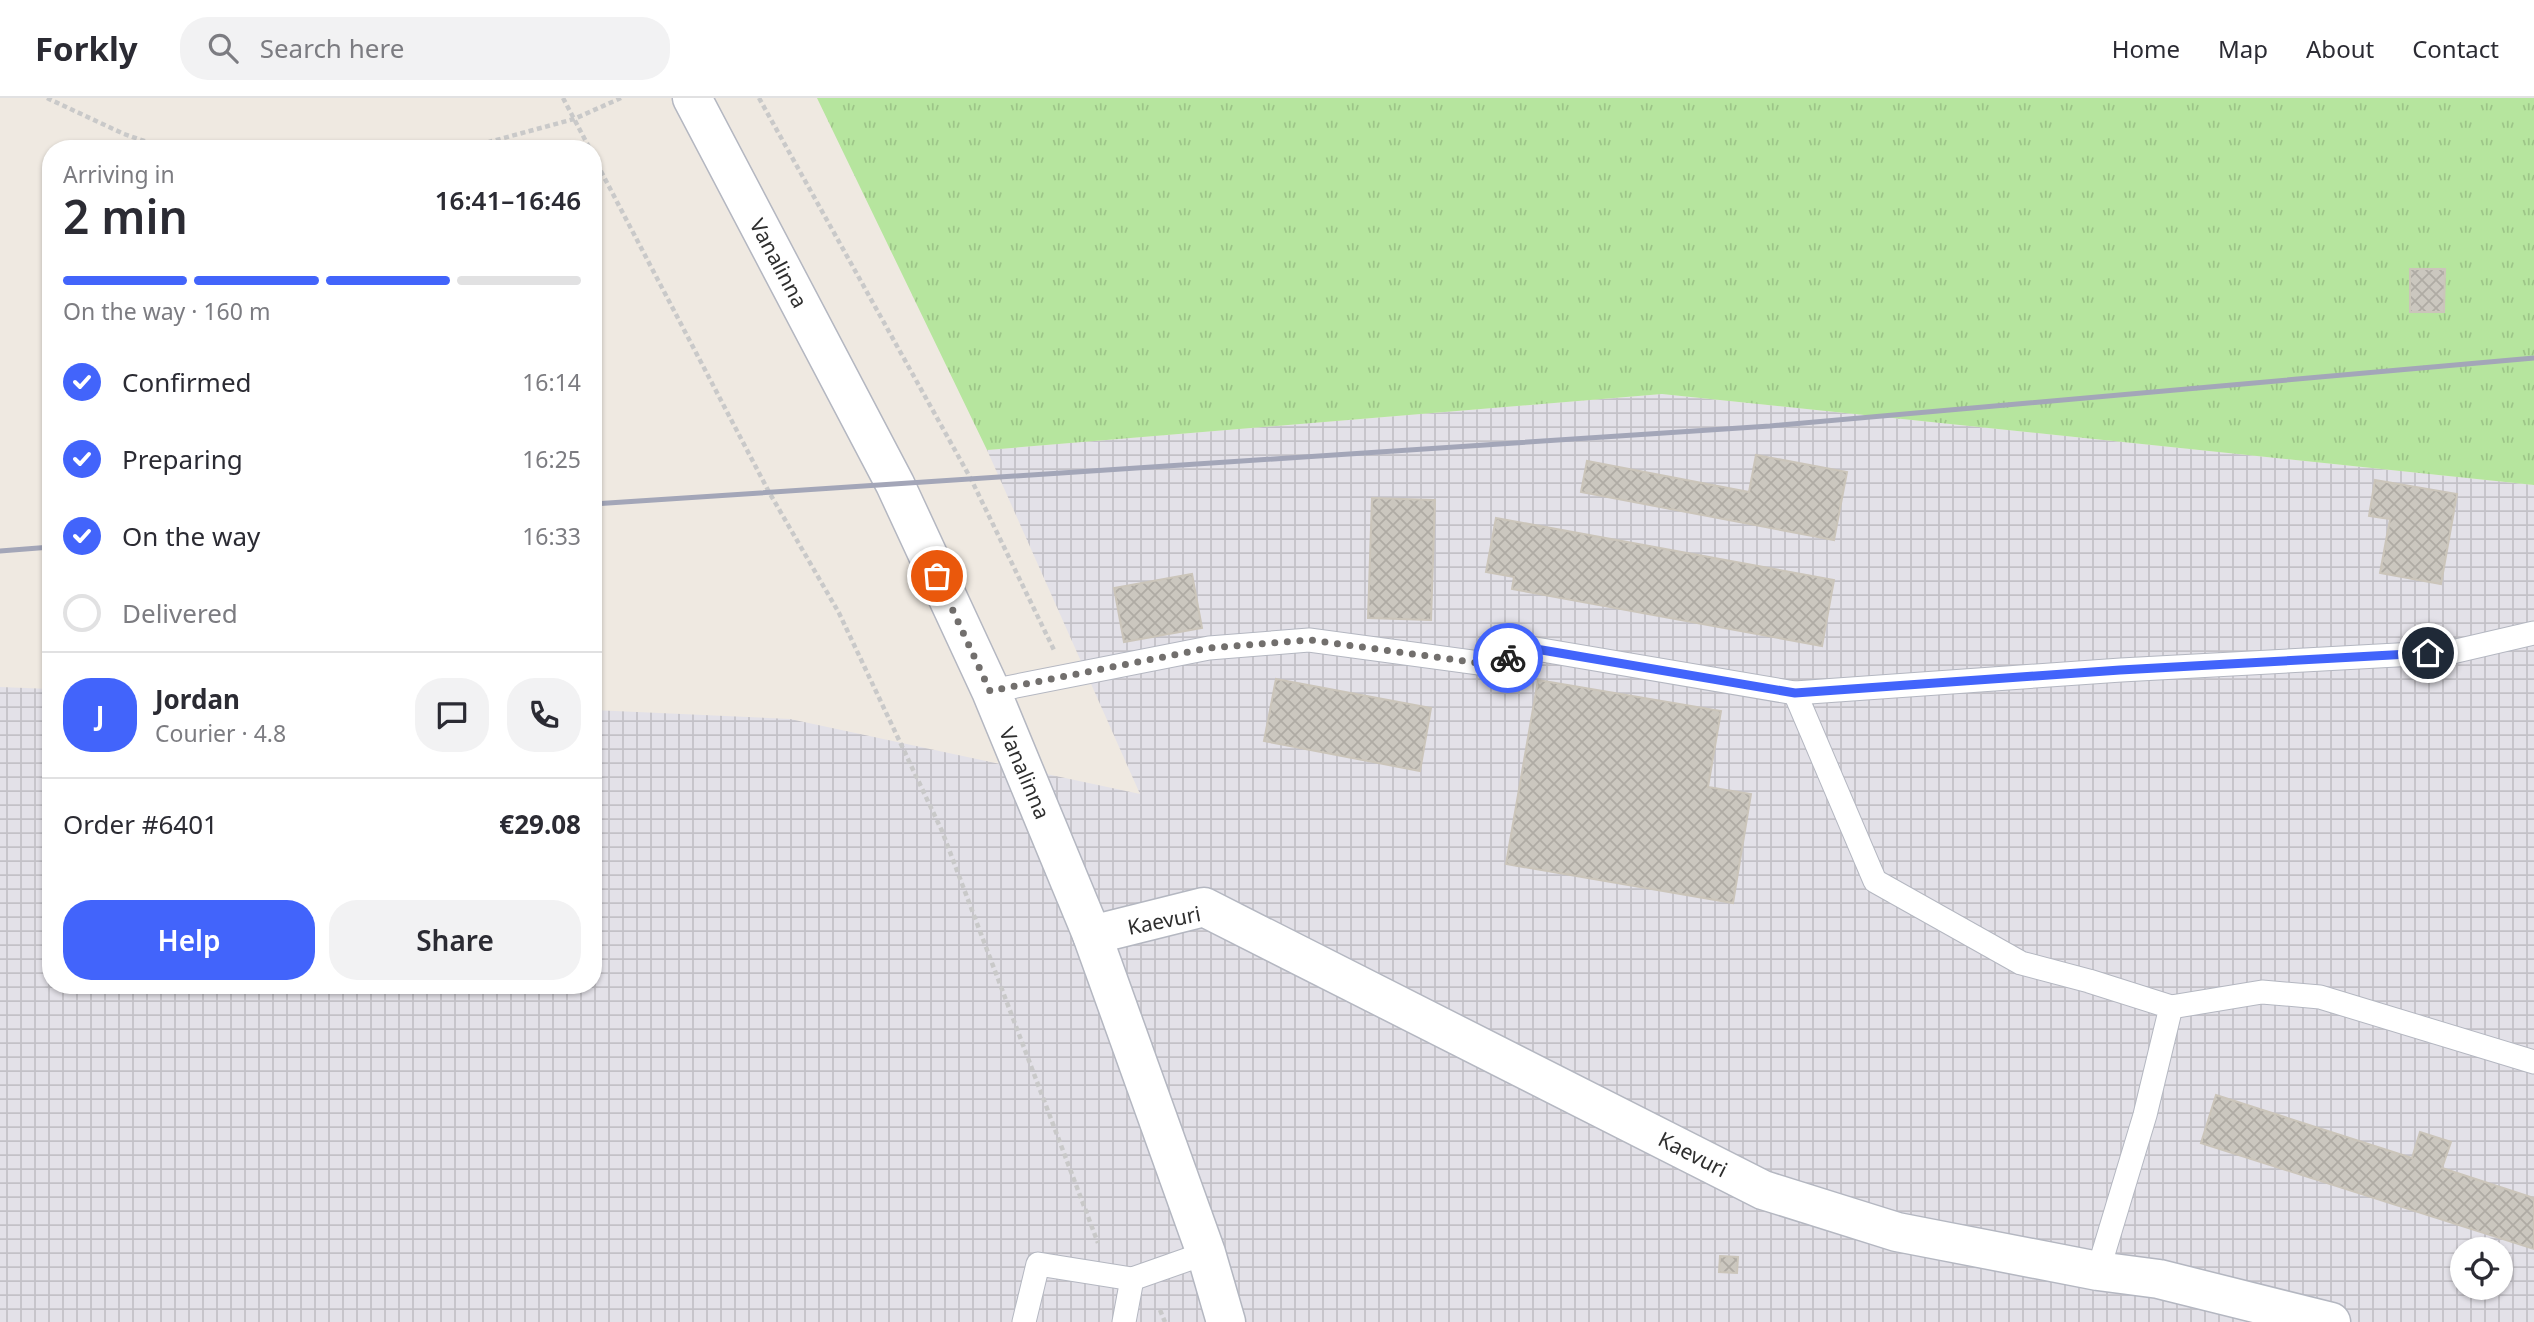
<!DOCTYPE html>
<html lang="en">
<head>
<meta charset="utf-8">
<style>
	:root { --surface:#fff; --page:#f2f2f3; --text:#2b2b33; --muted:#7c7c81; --line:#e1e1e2; --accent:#4264fb }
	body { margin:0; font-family:"Noto Sans",sans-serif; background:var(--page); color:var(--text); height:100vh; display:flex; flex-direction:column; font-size:26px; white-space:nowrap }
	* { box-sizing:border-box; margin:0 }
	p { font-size:23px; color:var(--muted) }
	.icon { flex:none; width:38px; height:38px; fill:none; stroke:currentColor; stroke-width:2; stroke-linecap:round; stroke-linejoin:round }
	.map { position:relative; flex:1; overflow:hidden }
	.details { position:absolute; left:42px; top:42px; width:560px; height:854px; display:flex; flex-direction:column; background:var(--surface); border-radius:28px; box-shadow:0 2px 5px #0004 }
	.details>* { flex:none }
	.tools { position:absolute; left:2450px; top:1139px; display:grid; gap:14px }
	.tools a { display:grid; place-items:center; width:63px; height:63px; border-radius:50%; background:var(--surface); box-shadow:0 2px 5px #0004; font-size:35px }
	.pin { position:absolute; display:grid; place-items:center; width:60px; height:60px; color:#fff; margin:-30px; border:4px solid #fff; border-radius:50%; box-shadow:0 2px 7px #0007 }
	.courier { position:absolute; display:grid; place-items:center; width:70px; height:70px; margin:-35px; border:5px solid #4264fb; border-radius:50%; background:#fff; color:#222; box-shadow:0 2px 9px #0007 }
	.head em { font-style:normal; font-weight:600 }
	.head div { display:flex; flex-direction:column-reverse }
	.head { display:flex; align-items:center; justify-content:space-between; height:119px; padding:0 21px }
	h1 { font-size:46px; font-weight:600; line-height:52px }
	.bar { display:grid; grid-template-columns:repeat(4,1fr); gap:10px 7px; align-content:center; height:84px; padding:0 21px }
	.bar i { height:9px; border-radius:5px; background:var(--line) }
	.bar .current { background:var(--accent) }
	.bar p { grid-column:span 4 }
	.line { display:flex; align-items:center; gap:18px; padding:0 21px; border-top:2px solid var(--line) }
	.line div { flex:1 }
	.round { display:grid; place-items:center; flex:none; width:74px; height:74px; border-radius:28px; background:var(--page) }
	ol { padding:0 21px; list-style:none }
	li { display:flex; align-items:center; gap:21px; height:77px }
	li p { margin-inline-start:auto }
	li .icon { padding:7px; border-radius:50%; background:var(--accent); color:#fff; stroke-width:4 }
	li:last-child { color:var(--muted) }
	li i { width:38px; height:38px; border:4px solid var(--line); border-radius:50% }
	.action { display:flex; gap:14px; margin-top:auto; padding:14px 21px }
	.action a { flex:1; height:80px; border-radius:28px; background:var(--accent); color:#fff; font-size:28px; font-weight:600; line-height:80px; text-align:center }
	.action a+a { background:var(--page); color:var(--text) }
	header { display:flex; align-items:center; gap:42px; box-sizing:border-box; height:98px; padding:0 35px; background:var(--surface); border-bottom:2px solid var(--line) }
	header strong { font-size:33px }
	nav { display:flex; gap:38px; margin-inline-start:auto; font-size:24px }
	.search { width:490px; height:63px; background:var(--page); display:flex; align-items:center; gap:18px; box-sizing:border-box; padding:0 24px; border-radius:28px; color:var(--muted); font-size:26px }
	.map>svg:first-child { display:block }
	.industrial { fill:url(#industrial-grid); fill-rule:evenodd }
	.grass { fill:url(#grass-tufts) }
	.building { fill:url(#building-cross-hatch); stroke:#cbc5ba; stroke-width:2 }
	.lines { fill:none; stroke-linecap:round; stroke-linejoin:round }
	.lane-casing { stroke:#b4b7c1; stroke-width:25 }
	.street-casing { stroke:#b4b7c1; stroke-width:41 }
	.path { stroke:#c9c9c9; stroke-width:4.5; stroke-dasharray:5 3.5; stroke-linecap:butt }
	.lane { stroke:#fff; stroke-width:23 }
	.street { stroke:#fff; stroke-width:38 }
	.rail { stroke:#a3a6b8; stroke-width:5 }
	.done { stroke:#726f6d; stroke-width:7; stroke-dasharray:0 12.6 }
	.route { stroke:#4264fb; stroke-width:9 }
	.labels { text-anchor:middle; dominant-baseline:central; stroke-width:6; stroke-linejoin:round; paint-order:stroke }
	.street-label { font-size:21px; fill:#2e2e2e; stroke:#fff }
</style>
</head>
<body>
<header>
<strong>Forkly</strong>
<div class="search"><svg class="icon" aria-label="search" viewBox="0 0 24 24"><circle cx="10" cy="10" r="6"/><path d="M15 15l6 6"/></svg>Search here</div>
<nav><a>Home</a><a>Map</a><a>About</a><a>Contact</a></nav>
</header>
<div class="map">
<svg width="2534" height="1224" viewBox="0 0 2534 1224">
	<defs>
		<pattern id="industrial-grid" width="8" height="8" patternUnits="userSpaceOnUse" patternTransform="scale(1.75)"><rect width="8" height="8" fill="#e3e1e8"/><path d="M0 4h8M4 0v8" fill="none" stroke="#c3c1c7"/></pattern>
		<pattern id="grass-tufts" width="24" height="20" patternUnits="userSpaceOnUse" patternTransform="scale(1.75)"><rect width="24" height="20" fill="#b6e59e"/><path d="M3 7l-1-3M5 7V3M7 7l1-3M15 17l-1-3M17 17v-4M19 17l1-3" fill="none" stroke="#9dc588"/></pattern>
		<pattern id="building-cross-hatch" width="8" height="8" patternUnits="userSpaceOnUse" patternTransform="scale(1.75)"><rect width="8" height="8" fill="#cbc7bf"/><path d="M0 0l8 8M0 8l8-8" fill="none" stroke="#afaba4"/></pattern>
	</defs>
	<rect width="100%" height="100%" fill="#efe9e1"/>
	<!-- industrial -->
	<path class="industrial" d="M 1662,296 L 2534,387 L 2534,1224 L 0,1224 L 0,589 L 51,591 L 51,887 L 593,887 L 593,612 L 790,621 L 1140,696 L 987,352 ZM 2462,1152 L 2501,1152 L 2501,1190 L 2462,1190 Z"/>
	<!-- grass -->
	<path class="grass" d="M 817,0 L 2534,0 L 2534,387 L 1662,296 L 987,352 Z"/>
	<!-- building -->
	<g class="building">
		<path d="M 2410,171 L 2445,171 L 2444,214 L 2410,214 Z"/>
		<path d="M 1756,357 L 1847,374 L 1834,442 L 1581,394 L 1587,363 L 1749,394 Z"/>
		<path d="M 2375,382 L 2457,396 L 2441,486 L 2380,475 L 2390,421 L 2369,418 Z"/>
		<path d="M 1372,400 L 1435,402 L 1431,522 L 1368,520 Z"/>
		<path d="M 1496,420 L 1834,482 L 1822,548 L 1512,491 L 1514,479 L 1486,474 Z"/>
		<path d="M 1192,476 L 1202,530 L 1124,544 L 1114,490 Z"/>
		<path d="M 1276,581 L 1431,610 L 1420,673 L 1264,643 Z"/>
		<path d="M 1538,582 L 1721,613 L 1708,689 L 1751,696 L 1733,805 L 1506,766 Z"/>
		<path d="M 2216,997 L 2412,1060 L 2420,1034 L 2451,1044 L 2442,1070 L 2534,1100 L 2534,1151 L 2201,1045 Z"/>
		<path d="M 1720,1158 L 1738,1159 L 1737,1175 L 1719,1174 Z"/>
	</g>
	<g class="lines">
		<defs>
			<g id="lane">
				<path d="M 991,593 L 1209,550 L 1309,542 L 1494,567 L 1530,550 L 1795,595 L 2121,572 L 2452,554 L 2534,535"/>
				<path d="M 1795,595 L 1875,783 L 2021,865 L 2089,883 L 2171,909 L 2145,1017 L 2098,1173"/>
				<path d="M 2171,909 L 2262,894 L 2320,899 L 2534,964"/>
				<path d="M 1024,1224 L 1038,1166 L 1132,1181 L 1206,1155"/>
				<path d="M 1124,1224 L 1132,1181"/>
			</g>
			<g id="street">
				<path d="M 692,0 L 895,386 L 991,593 L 1092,837 L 1206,1155 L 1226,1224"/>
				<path d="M 1092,837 L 1204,809 L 1763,1092 L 1897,1134 L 2098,1173 L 2159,1181 L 2331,1224"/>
			</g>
		</defs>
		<!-- lane casing -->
		<use href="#lane" class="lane-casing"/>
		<!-- street casing -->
		<use href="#street" class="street-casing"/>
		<!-- path -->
		<g class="path">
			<path d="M 47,0 L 124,36 L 167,51"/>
			<path d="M 563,0 L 590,51"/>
			<path d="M 759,0 L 971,381 L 1054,552"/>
			<path d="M 463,51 L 574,21 L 621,0"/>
			<path d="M 593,58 L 769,394 L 839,515 L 942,733 L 1098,1145"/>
			<path d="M 1160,1212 L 1165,1224"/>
		</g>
		<!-- lane -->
		<use href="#lane" class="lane"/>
		<!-- street -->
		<use href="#street" class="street"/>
		<!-- rail -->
		<g class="rail">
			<path d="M 593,406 L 1770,328 L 2534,260"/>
			<path d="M 0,453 L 51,449"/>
		</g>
	</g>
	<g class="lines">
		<!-- done -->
		<path class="done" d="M 937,478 L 990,593 L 1209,550 L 1310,542 L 1494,567 L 1508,560"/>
		<!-- route -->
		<path class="route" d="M 1508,560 L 1530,550 L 1795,595 L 2120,572 L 2428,555"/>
	</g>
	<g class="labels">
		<!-- street labels -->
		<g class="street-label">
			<text transform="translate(779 165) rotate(62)">Vanalinna</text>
			<text transform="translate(1025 675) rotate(67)">Vanalinna</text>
			<text transform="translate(1164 822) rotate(-11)">Kaevuri</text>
			<text transform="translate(1693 1056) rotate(27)">Kaevuri</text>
		</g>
	</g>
</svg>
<div class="tools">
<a><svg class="icon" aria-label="locate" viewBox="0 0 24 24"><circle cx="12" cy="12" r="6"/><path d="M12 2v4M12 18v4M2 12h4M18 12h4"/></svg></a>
</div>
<div class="pin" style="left:937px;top:478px;background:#ea580c"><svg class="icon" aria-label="bag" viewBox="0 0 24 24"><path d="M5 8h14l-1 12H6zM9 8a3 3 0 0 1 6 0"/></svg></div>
<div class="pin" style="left:2428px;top:555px;background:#1f2937"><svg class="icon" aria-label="home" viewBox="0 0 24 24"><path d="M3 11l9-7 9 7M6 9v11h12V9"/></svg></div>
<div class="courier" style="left:1508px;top:560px"><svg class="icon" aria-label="bike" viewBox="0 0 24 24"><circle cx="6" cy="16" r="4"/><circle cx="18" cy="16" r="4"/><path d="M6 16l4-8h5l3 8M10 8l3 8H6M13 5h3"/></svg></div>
<section class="details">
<div class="head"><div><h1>2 min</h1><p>Arriving in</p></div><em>16:41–16:46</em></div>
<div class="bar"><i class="current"></i><i class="current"></i><i class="current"></i><i></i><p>On the way · 160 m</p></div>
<ol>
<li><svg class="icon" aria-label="check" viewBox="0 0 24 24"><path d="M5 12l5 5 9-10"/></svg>Confirmed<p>16:14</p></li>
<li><svg class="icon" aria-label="check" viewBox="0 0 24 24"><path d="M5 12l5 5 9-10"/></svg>Preparing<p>16:25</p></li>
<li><svg class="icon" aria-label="check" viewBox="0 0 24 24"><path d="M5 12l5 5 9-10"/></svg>On the way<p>16:33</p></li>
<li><i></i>Delivered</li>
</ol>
<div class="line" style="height:126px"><b class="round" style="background:var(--accent);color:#fff">J</b><div><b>Jordan</b><p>Courier · 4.8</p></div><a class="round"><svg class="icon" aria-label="chat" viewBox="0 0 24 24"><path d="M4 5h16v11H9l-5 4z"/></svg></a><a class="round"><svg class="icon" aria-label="phone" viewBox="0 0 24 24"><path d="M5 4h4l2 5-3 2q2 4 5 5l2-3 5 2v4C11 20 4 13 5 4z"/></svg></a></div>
<div class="line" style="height:91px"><div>Order #6401</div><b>€29.08</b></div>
<div class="action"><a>Help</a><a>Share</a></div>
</section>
</div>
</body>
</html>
